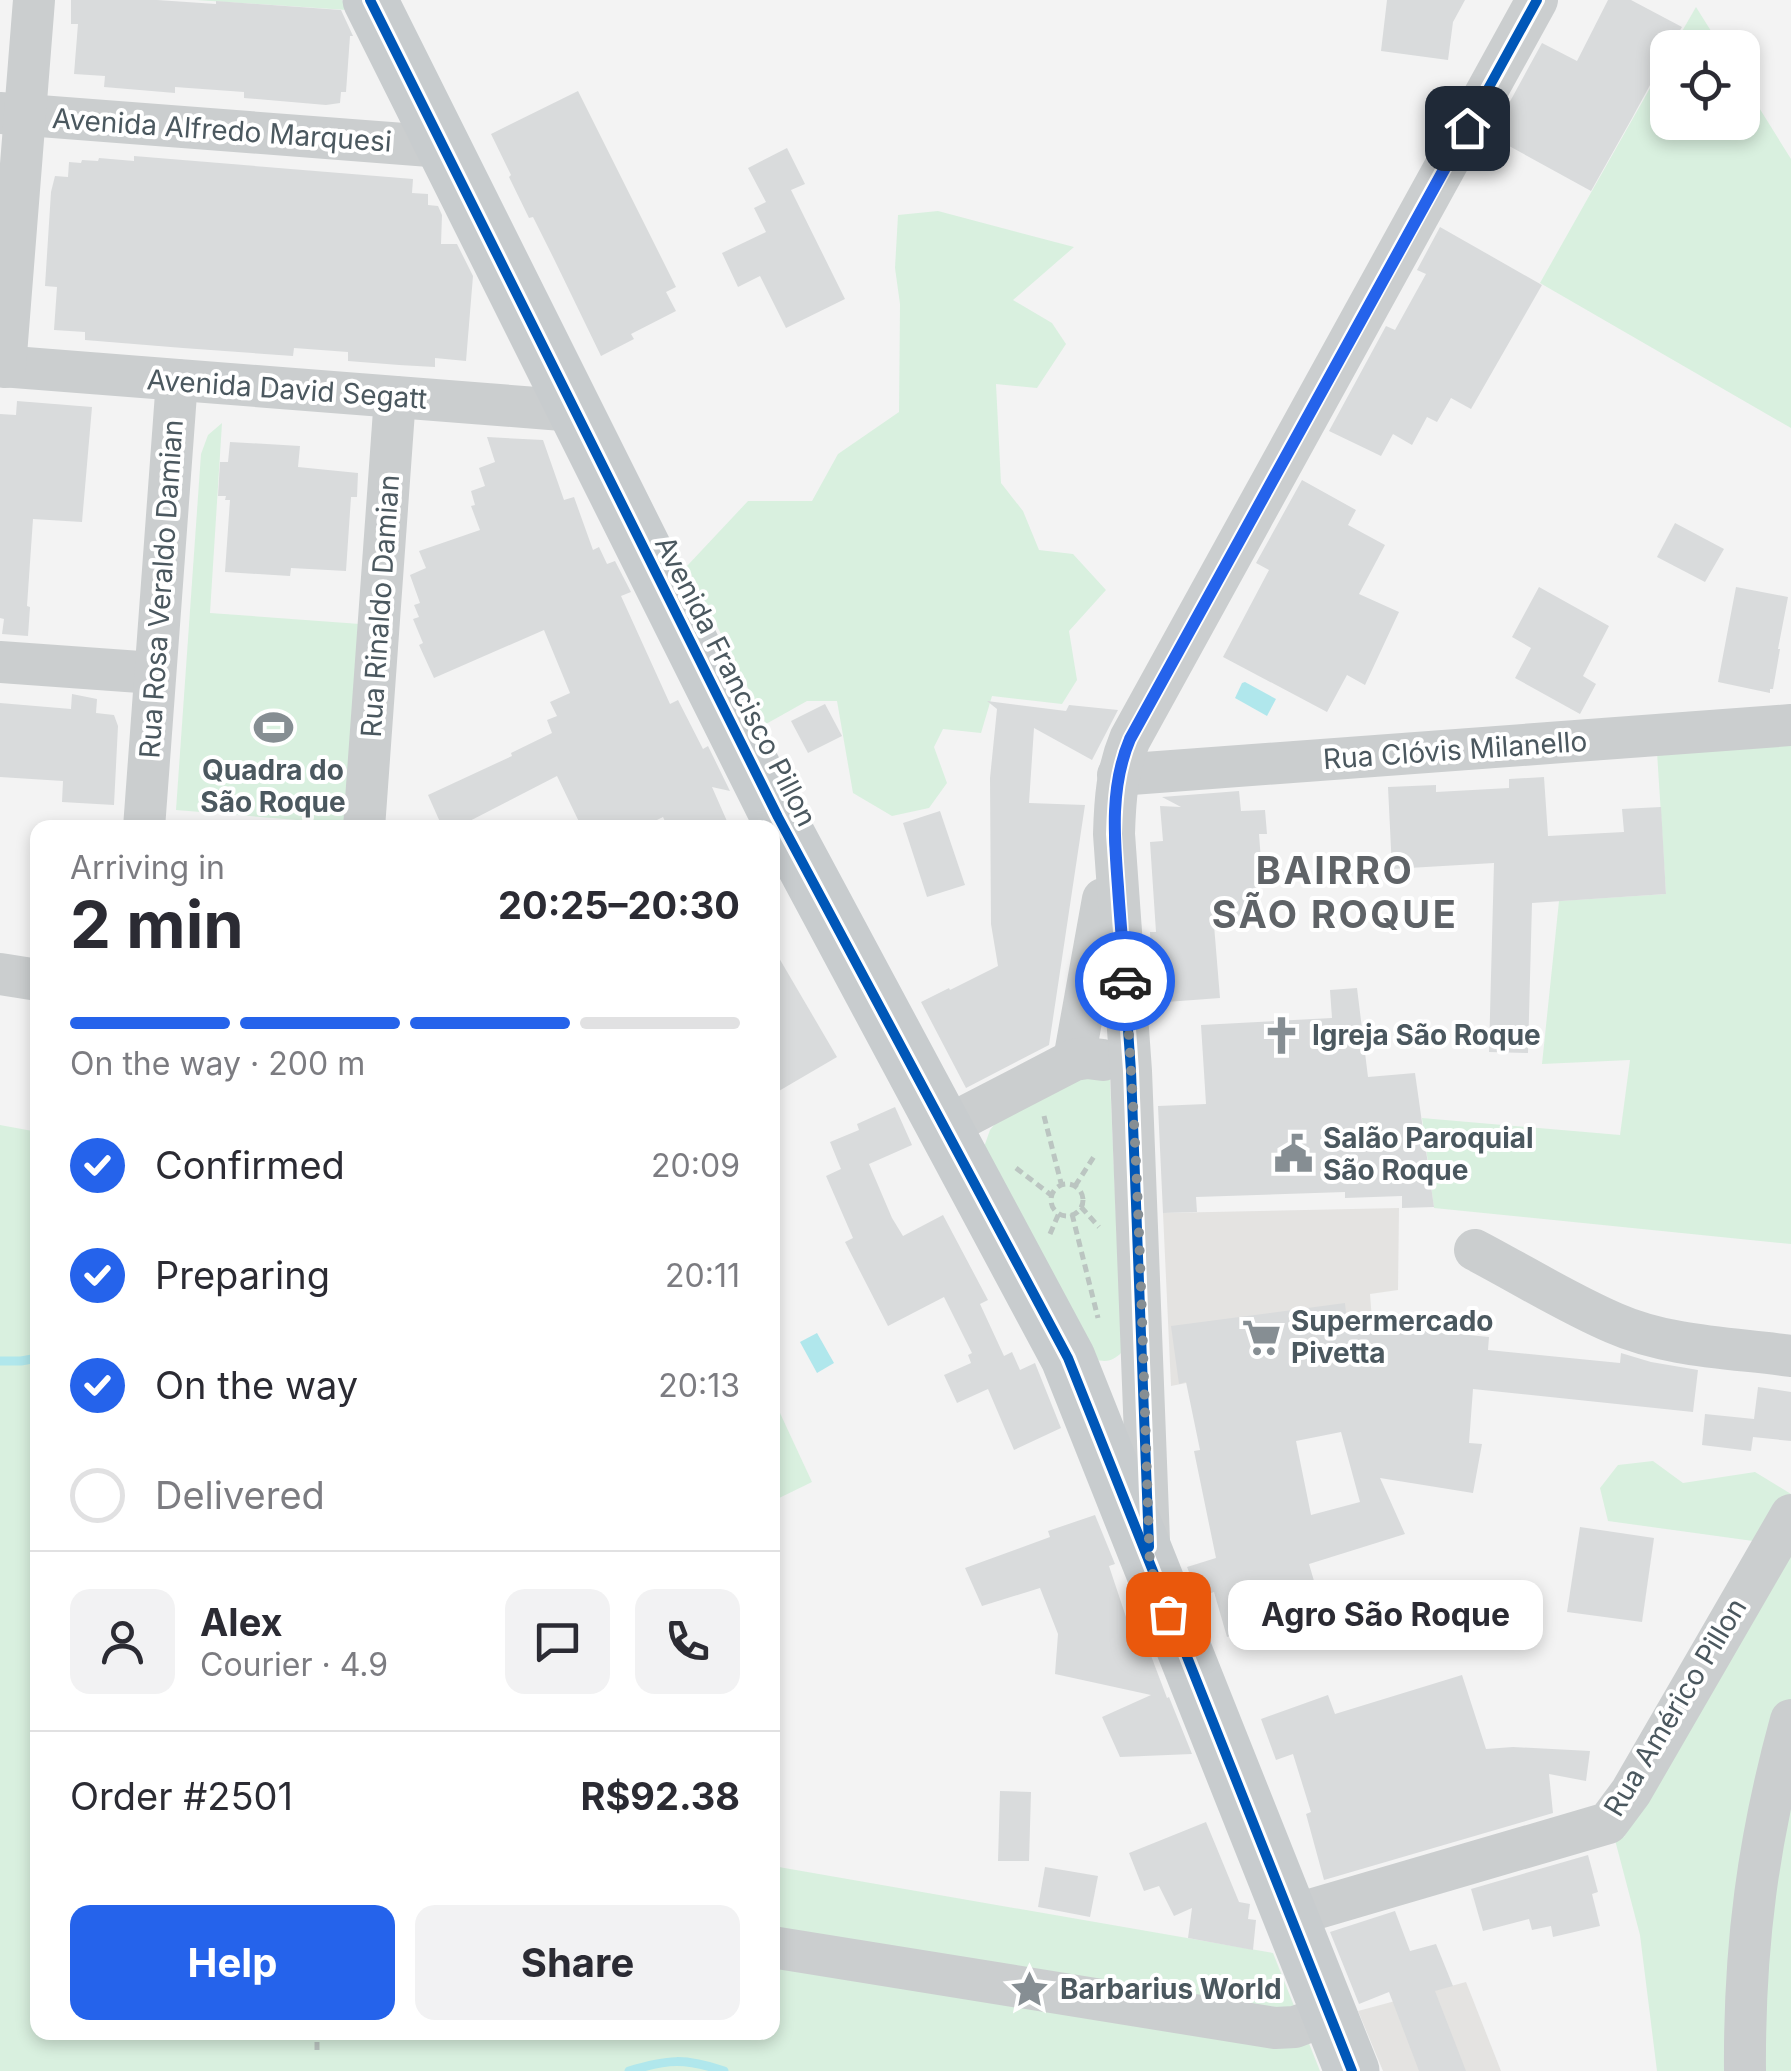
<!DOCTYPE html>
<html lang="en">
<head>
<meta charset="utf-8">
<style>
	:root { --surface:#fff; --page:#f2f2f3; --text:#2b2b33; --muted:#7c7c81; --line:#e1e1e2; --accent:#2563eb }
	body { margin:0; font-family:Inter,sans-serif; background:var(--page); color:var(--text); height:100vh; display:flex; flex-direction:column; font-size:38px; white-space:nowrap }
	* { box-sizing:border-box; margin:0 }
	p { font-size:32px; color:var(--muted) }
	.icon { flex:none; width:55px; height:55px; fill:none; stroke:currentColor; stroke-width:2; stroke-linecap:round; stroke-linejoin:round }
	.map { position:relative; flex:1; overflow:hidden }
	.details { position:absolute; left:30px; top:820px; width:750px; height:1220px; display:flex; flex-direction:column; background:var(--surface); border-radius:20px; box-shadow:0 5px 15px #0003 }
	.details>* { flex:none }
	.fabs { position:absolute; left:1650px; top:30px; display:grid; gap:20px }
	.fabs a { display:grid; place-items:center; width:110px; height:110px; border-radius:20px; background:var(--surface); box-shadow:0 5px 15px #0003; font-size:50px }
	.pin { position:absolute; display:grid; place-items:center; width:85px; height:85px; color:#fff; margin:-42px; border-radius:20px; box-shadow:0 5px 15px #0006 }
	.courier { position:absolute; display:grid; place-items:center; width:100px; height:100px; margin:-50px; border:8px solid #2563eb; border-radius:50%; background:#fff; color:#222; box-shadow:0 2px 12px #0007 }
	.bubble { position:absolute; height:70px; border-radius:20px; background:var(--surface); box-shadow:0 5px 15px #0003; font-size:32px; font-weight:700; line-height:70px; text-align:center }
	.overview em { font-style:normal; font-weight:700 }
	.overview div { display:flex; flex-direction:column-reverse }
	.overview { display:flex; align-items:center; justify-content:space-between; height:170px; padding:0 40px }
	h1 { font-size:65px; font-weight:700; line-height:75px }
	.bar { display:grid; grid-template-columns:repeat(4,1fr); gap:15px 10px; align-content:center; height:120px; padding:0 40px }
	.bar i { height:12px; border-radius:8px; background:var(--line) }
	.bar .active { background:var(--accent) }
	.bar p { grid-column:span 4 }
	.line { display:flex; align-items:center; gap:25px; padding:0 40px; border-top:2px solid var(--line) }
	.line div { flex:1 }
	.round { display:grid; place-items:center; flex:none; width:105px; height:105px; border-radius:20px; background:var(--page) }
	ol { padding:0 40px; list-style:none }
	li { display:flex; align-items:center; gap:30px; height:110px }
	li p { margin-inline-start:auto }
	li .icon { padding:10px; border-radius:50%; background:var(--accent); color:#fff; stroke-width:4 }
	li:last-child { color:var(--muted) }
	li i { width:55px; height:55px; border:5px solid var(--line); border-radius:50% }
	.primary-button { display:flex; gap:20px; margin-top:auto; padding:20px 40px }
	.primary-button a { flex:1; height:115px; border-radius:20px; background:var(--accent); color:#fff; font-size:40px; font-weight:700; line-height:115px; text-align:center }
	.primary-button a+a { background:var(--page); color:var(--text) }
	.map>svg:first-child { display:block }
	.commercial { fill:#e4e3e1 }
	.green { fill:#d9f0df }
	.water { fill:#b0e7ec }
	.lines { fill:none; stroke-linecap:round; stroke-linejoin:round }
	.stream { stroke:#b0e7ec; stroke-width:9 }
	.building { fill:#d9dbdc; fill-rule:evenodd }
	.path { stroke:#bbc5c1; stroke-width:5; stroke-dasharray:8 5; stroke-linecap:butt }
	.minor { stroke:#cbcecf; stroke-width:42 }
	.major { stroke:#c8ccce; stroke-width:55 }
	.cycleway-casing { stroke:#fff; stroke-width:16 }
	.cycleway { stroke:#0057b8; stroke-width:10 }
	.done { stroke:#868e93; stroke-width:10; stroke-dasharray:0 18 }
	.route { stroke:#2563eb; stroke-width:12 }
	.labels { text-anchor:middle; dominant-baseline:central; stroke-width:8; stroke-linejoin:round; paint-order:stroke }
	.street-label { font-size:28px; fill:#4b585f; stroke:#fff }
	.poi-label { font-size:28px; font-weight:bold; fill:#4b585f; stroke:#fff; text-anchor:start }
	.district-label { font-size:38px; font-weight:bold; letter-spacing:2.5px; fill:#5f6367; stroke:#fff }
</style>
</head>
<body>
<div class="map">
<svg width="1791" height="2071" viewBox="0 0 1791 2071">
	<rect width="100%" height="100%" fill="#f3f3f3"/>
	<!-- commercial -->
	<g class="commercial">
		<path d="M 1399,1208 L 1398,1290 L 1370,1294 L 1374,1346 L 1171,1386 L 1163,1213 Z"/>
		<path d="M 1466,1982 L 1501,2071 L 1383,2071 L 1358,2011 Z"/>
	</g>
	<!-- green -->
	<g class="green">
		<path d="M 196,0 L 342,0 L 347,10 Z"/>
		<path d="M 1696,7 L 1721,47 L 1673,47 Z"/>
		<path d="M 1667,58 L 1668,122 L 1742,122 L 1743,82 L 1791,159 L 1791,428 L 1540,283 Z"/>
		<path d="M 938,211 L 1074,247 L 1013,300 L 1052,323 L 1066,344 L 1037,388 L 996,384 L 1001,483 L 1023,511 L 1039,550 L 1073,554 L 1106,590 L 1069,631 L 1077,680 L 1062,704 L 992,696 L 981,733 L 943,729 L 934,747 L 947,783 L 929,808 L 892,816 L 853,793 L 837,701 L 807,701 L 766,724 L 687,566 L 748,501 L 812,501 L 838,454 L 899,412 L 900,304 L 895,268 L 898,215 Z"/>
		<path d="M 222,423 L 210,613 L 360,624 L 346,824 L 176,810 L 201,454 L 208,435 Z"/>
		<path d="M 1791,742 L 1791,1244 L 1434,1208 L 1422,1118 L 1620,1135 L 1630,1060 L 1542,1064 L 1559,901 L 1666,894 L 1657,752 Z"/>
		<path d="M 1084,1074 L 1105,1076 L 1110,1080 L 1122,1352 C 1113,1361 1106,1363 1094,1359 L 984,1147 L 990,1130 L 998,1120 Z"/>
		<path d="M 0,1125 L 38,1132 L 38,2032 L 772,2032 L 773,1866 L 1273,1953 L 1320,2071 L 0,2071 Z"/>
		<path d="M 773,1398 L 812,1482 L 773,1501 L 772,1501 Z"/>
		<path d="M 1653,1461 L 1683,1483 L 1755,1472 L 1791,1494 L 1791,2071 L 1657,2071 L 1640,1935 L 1615,1840 L 1624,1837 L 1724,1667 L 1753,1541 L 1608,1521 L 1600,1488 L 1618,1465 Z"/>
	</g>
	<!-- water -->
	<g class="water">
		<path d="M 1245,682 L 1276,699 L 1267,716 L 1235,698 L 1242,683 Z"/>
		<path d="M 817,1333 L 834,1363 L 817,1373 L 800,1342 Z"/>
	</g>
	<g class="lines">
		<!-- stream -->
		<g class="stream">
			<path d="M 0,1361 L 21,1361 L 38,1358"/>
			<path d="M 629,2071 C 668,2059 685,2058 724,2071"/>
		</g>
	</g>
	<!-- building -->
	<g class="building">
		<path d="M 71,0 L 157,0 L 216,4 L 216,1 L 341,10 L 353,36 L 350,36 L 346,92 L 341,92 L 340,103 L 326,105 L 244,98 L 244,92 L 175,87 L 175,93 L 104,87 L 105,76 L 74,74 L 78,24 L 71,24 Z"/>
		<path d="M 1387,0 L 1465,0 L 1453,22 L 1448,60 L 1381,51 Z"/>
		<path d="M 1608,0 L 1631,0 L 1682,27 L 1670,48 L 1668,48 L 1668,52 L 1631,120 L 1591,191 L 1491,136 L 1542,43 L 1577,61 Z"/>
		<path d="M 578,91 L 676,287 L 666,292 L 676,311 L 631,334 L 634,339 L 601,356 L 554,259 L 533,217 L 529,218 L 509,177 L 511,175 L 491,134 Z"/>
		<path d="M 787,148 L 805,184 L 791,190 L 845,299 L 786,328 L 760,276 L 738,287 L 722,253 L 766,232 L 754,208 L 766,202 L 748,168 Z"/>
		<path d="M 134,156 L 413,179 L 412,193 L 428,194 L 428,205 L 438,206 L 442,215 L 441,244 L 457,244 L 473,276 L 466,361 L 435,358 L 435,367 L 399,365 L 348,361 L 348,352 L 294,348 L 293,356 L 183,348 L 85,340 L 85,332 L 54,330 L 57,287 L 45,286 L 51,192 L 55,176 L 68,177 L 69,162 L 81,163 L 82,160 L 98,161 L 99,158 L 134,161 Z"/>
		<path d="M 1440,227 L 1542,285 L 1471,409 L 1451,398 L 1437,422 L 1427,417 L 1412,445 L 1393,434 L 1381,456 L 1329,431 L 1386,326 L 1395,330 L 1426,274 L 1417,270 Z"/>
		<path d="M 17,401 L 92,407 L 82,522 L 33,519 L 27,606 L 30,607 L 28,636 L 2,634 L 4,619 L 0,618 L 0,414 L 16,415 Z"/>
		<path d="M 487,437 L 543,440 L 564,500 L 574,497 L 593,550 L 599,547 L 607,564 L 615,561 L 631,592 L 621,596 L 670,704 L 678,700 L 703,749 L 708,746 L 730,791 L 712,787 L 730,828 L 668,828 L 663,817 L 641,828 L 582,828 L 557,776 L 458,827 L 440,822 L 428,795 L 512,756 L 511,753 L 552,733 L 547,720 L 557,716 L 550,702 L 570,693 L 544,630 L 434,678 L 419,645 L 423,643 L 413,619 L 419,617 L 414,605 L 420,603 L 410,575 L 426,568 L 419,551 L 480,530 L 471,506 L 475,505 L 471,491 L 485,486 L 479,468 L 495,462 Z"/>
		<path d="M 230,442 L 300,446 L 298,467 L 358,473 L 357,497 L 351,497 L 346,571 L 291,568 L 290,576 L 225,572 L 230,500 L 225,500 L 226,496 L 218,496 L 220,462 L 228,462 Z"/>
		<path d="M 1302,480 L 1356,510 L 1348,525 L 1385,545 L 1359,594 L 1399,612 L 1365,685 L 1347,675 L 1327,712 L 1223,657 L 1269,570 L 1256,563 Z"/>
		<path d="M 1675,523 L 1724,549 L 1705,582 L 1657,557 Z"/>
		<path d="M 1539,587 L 1609,626 L 1583,676 L 1596,684 L 1580,714 L 1515,678 L 1531,648 L 1512,637 Z"/>
		<path d="M 1736,587 L 1788,597 L 1778,649 L 1780,649 L 1773,689 L 1770,689 L 1770,693 L 1718,682 Z"/>
		<path d="M 72,694 L 97,699 L 96,713 L 114,715 L 118,726 L 114,805 L 62,802 L 63,781 L 0,777 L 0,703 L 71,709 Z"/>
		<path d="M 987,701 L 1066,711 L 1069,705 L 1118,710 L 1092,760 L 1034,728 L 1029,803 L 1085,805 L 1049,1045 L 966,1088 L 921,1002 L 949,988 L 950,990 L 998,966 L 991,924 L 990,778 L 997,709 Z"/>
		<path d="M 825,704 L 842,736 L 808,753 L 791,721 Z"/>
		<path d="M 1544,777 L 1548,836 L 1624,832 L 1622,809 L 1661,807 L 1666,894 L 1532,903 L 1528,1053 L 1489,1052 L 1494,863 L 1392,869 L 1388,787 L 1436,785 L 1436,792 L 1509,788 L 1509,779 Z"/>
		<path d="M 1239,791 L 1241,811 L 1265,810 L 1267,834 L 1259,834 L 1263,887 L 1253,888 L 1256,923 L 1214,925 L 1220,998 L 1153,1003 L 1150,932 L 1156,932 L 1150,842 L 1163,841 L 1160,806 L 1181,807 L 1162,797 Z"/>
		<path d="M 940,811 L 965,885 L 927,897 L 903,823 Z"/>
		<path d="M 772,946 L 837,1057 L 772,1095 Z"/>
		<path d="M 1357,988 L 1368,1077 L 1415,1073 L 1434,1207 L 1402,1208 L 1402,1196 L 1345,1198 L 1345,1192 L 1196,1197 L 1197,1212 L 1163,1213 L 1158,1106 L 1206,1104 L 1201,1025 L 1332,1018 L 1330,990 Z"/>
		<path d="M 895,1107 L 912,1145 L 869,1164 L 892,1218 L 903,1236 L 943,1215 L 988,1300 L 980,1304 L 1004,1356 L 1012,1352 L 1020,1370 L 1035,1363 L 1061,1428 L 1014,1450 L 988,1389 L 957,1403 L 944,1375 L 971,1363 L 968,1355 L 972,1353 L 944,1297 L 888,1326 L 845,1242 L 853,1238 L 826,1176 L 841,1169 L 830,1142 L 859,1130 L 857,1124 Z"/>
		<path d="M 1345,1303 L 1347,1323 L 1489,1337 L 1488,1350 L 1620,1363 L 1621,1353 L 1651,1362 L 1698,1370 L 1693,1412 L 1473,1389 L 1469,1443 L 1482,1444 L 1473,1493 L 1380,1478 L 1405,1534 L 1309,1564 L 1322,1608 L 1227,1637 L 1214,1592 L 1199,1597 L 1187,1567 L 1216,1558 L 1194,1451 L 1200,1450 L 1186,1382 L 1179,1384 L 1171,1326 ZM 1341,1432 L 1360,1502 L 1311,1515 L 1296,1441 Z"/>
		<path d="M 1758,1387 L 1791,1392 L 1791,1441 L 1753,1437 L 1751,1451 L 1702,1445 L 1705,1414 L 1754,1419 Z"/>
		<path d="M 1095,1515 L 1115,1564 L 1109,1566 L 1127,1620 L 1136,1616 L 1167,1698 L 1169,1697 L 1192,1754 L 1120,1757 L 1102,1717 L 1151,1695 L 1055,1674 L 1058,1634 L 1040,1588 L 982,1606 L 965,1568 L 1050,1537 L 1048,1531 Z"/>
		<path d="M 1580,1527 L 1654,1538 L 1642,1622 L 1567,1612 Z"/>
		<path d="M 1416,1593 L 1426,1625 L 1373,1641 L 1363,1609 Z"/>
		<path d="M 1462,1675 L 1486,1749 L 1513,1747 L 1590,1751 L 1586,1781 L 1549,1774 L 1553,1813 L 1324,1880 L 1306,1814 L 1311,1812 L 1293,1754 L 1276,1760 L 1261,1719 L 1328,1695 L 1335,1714 Z"/>
		<path d="M 1000,1791 L 1031,1792 L 1029,1861 L 998,1861 Z"/>
		<path d="M 1206,1822 L 1239,1902 L 1250,1904 L 1248,1919 L 1256,1920 L 1253,1950 L 1188,1938 L 1192,1908 L 1174,1916 L 1159,1886 L 1144,1891 L 1129,1853 Z"/>
		<path d="M 1588,1855 L 1598,1892 L 1592,1894 L 1600,1926 L 1553,1937 L 1551,1926 L 1532,1930 L 1529,1919 L 1483,1931 L 1471,1889 Z"/>
		<path d="M 1045,1867 L 1098,1876 L 1090,1917 L 1038,1907 Z"/>
		<path d="M 1395,1911 L 1410,1951 L 1436,1944 L 1453,1986 L 1435,1991 L 1466,2071 L 1419,2071 L 1389,1992 L 1359,2004 L 1330,1932 Z"/>
	</g>
	<g class="lines">
		<!-- path -->
		<g class="path">
			<path d="M 1044,1116 L 1061,1183"/>
			<path d="M 1016,1168 L 1051,1195"/>
			<circle cx="1067" cy="1200" r="16"/>
			<path d="M 1075,1186 L 1095,1155"/>
			<path d="M 1081,1207 L 1099,1227"/>
			<path d="M 1072,1214 L 1098,1318"/>
			<path d="M 1050,1234 L 1059,1213"/>
			<path d="M 317,2050 L 317,2032"/>
		</g>
		<!-- minor -->
		<g class="minor">
			<path d="M 0,113 L 443,147"/>
			<path d="M 0,366 L 575,411"/>
			<path d="M 5,367 L 34,0"/>
			<path d="M 0,662 L 154,673"/>
			<path d="M 1118,775 L 1791,725"/>
			<path d="M 144,828 L 177,380"/>
			<path d="M 364,828 L 395,397"/>
			<path d="M 0,974 L 38,980"/>
			<path d="M 1074,1060 L 1103,899"/>
			<path d="M 945,1127 L 1074,1060 L 1087,1058 L 1103,1060"/>
			<path d="M 1475,1250 C 1521,1274 1567,1303 1614,1323 C 1668,1347 1733,1348 1791,1356"/>
			<path d="M 1149,1541 L 1131,1071 L 1114,834 C 1115,800 1117,770 1130,739 L 1537,0"/>
			<path d="M 1290,1916 L 1608,1823 L 1631,1792 L 1791,1515"/>
			<path d="M 772,1947 L 1275,2028 L 1295,2027 L 1329,2014"/>
			<path d="M 1745,2071 C 1744,1946 1758,1840 1791,1720"/>
		</g>
		<!-- major -->
		<path class="major" d="M 370,0 L 778,817 L 1068,1358 L 1352,2071"/>
		<defs>
			<g id="cycleway">
				<path d="M 370,0 L 778,817 L 1068,1358 L 1352,2071"/>
				<path d="M 1149,1547 L 1131,1071 L 1114,834 C 1115,800 1117,770 1130,739 L 1537,0"/>
			</g>
		</defs>
		<!-- cycleway casing -->
		<use href="#cycleway" class="cycleway-casing"/>
		<!-- cycleway -->
		<use href="#cycleway" class="cycleway"/>
	</g>
	<g class="lines">
		<!-- done -->
		<path class="done" d="M 1125,981 C 1140,1176 1143,1372 1150,1567 L 1168,1614"/>
		<!-- route -->
		<path class="route" d="M 1125,981 C 1123,950 1120,918 1118,887 C 1114,836 1110,786 1130,739 L 1467,128"/>
	</g>
	<!-- icons -->
	<defs>
		<symbol id="stadium-bare" viewBox="-9 -9 18 18"><path d="M0-5a6.5 5 0 1 0 0 10a6.5 5 0 1 0 0-10ZM-3.5-1.8h7v3.6h-7Z" fill="#868e93" stroke="#fff" stroke-width="2.5" paint-order="stroke"/></symbol>
		<symbol id="church-bare" viewBox="-9 -9 18 18"><path d="M-1.2-6h2.4v3.5h3.3v2.4h-3.3V6h-2.4V-.1h-3.3v-2.4h3.3Z" fill="#868e93" stroke="#fff" stroke-width="2.5" paint-order="stroke"/></symbol>
		<symbol id="civic-bare" viewBox="-9 -9 18 18"><path d="M-.6-6.5H3V-4.5H.6V-3L4-1V1h2V6H-6V1h2V-1L-.6-3ZM-1.2 2.5V6h2.4V2.5Z" fill="#868e93" stroke="#fff" stroke-width="2.5" paint-order="stroke"/></symbol>
		<symbol id="supermarket-bare" viewBox="-9 -9 18 18"><path d="M-6-5.5h2.5l.6 2H6L4.5 2H-2.5L-4.4-4H-6ZM-1.5 3.2a1.3 1.3 0 1 0 .1 0ZM3 3.2a1.3 1.3 0 1 0 .1 0Z" fill="#868e93" stroke="#fff" stroke-width="2.5" paint-order="stroke"/></symbol>
		<symbol id="sight-bare" viewBox="-9 -9 18 18"><path d="M0-6L1.8-2.2L6-1.7L2.9 1.2L3.7 5.4L0 3.3L-3.7 5.4L-2.9 1.2L-6-1.7L-1.8-2.2Z" fill="#868e93" stroke="#fff" stroke-width="2.5" paint-order="stroke"/></symbol>
	</defs>
	<g fill-rule="evenodd">
		<use href="#stadium-bare" x="246" y="700" width="55" height="55"/>
		<use href="#church-bare" x="1254" y="1008" width="55" height="55"/>
		<use href="#civic-bare" x="1266" y="1126" width="55" height="55"/>
		<use href="#supermarket-bare" x="1234" y="1310" width="55" height="55"/>
		<use href="#sight-bare" x="1002" y="1962" width="55" height="55"/>
	</g>
	<g class="labels">
		<!-- street labels -->
		<g class="street-label">
			<text transform="translate(222 130) rotate(4)">Avenida Alfredo Marquesi</text>
			<text transform="translate(287 389) rotate(4)">Avenida David Segatt</text>
			<text transform="translate(161 589) rotate(-86)">Rua Rosa Veraldo Damian</text>
			<text transform="translate(380 606) rotate(-86)">Rua Rinaldo Damian</text>
			<text transform="translate(736 681) rotate(63)">Avenida Francisco Pillon</text>
			<text transform="translate(1455 750) rotate(-4)">Rua Clóvis Milanello</text>
			<text transform="translate(1675 1707) rotate(-59)">Rua Américo Pillon</text>
		</g>
		<!-- poi labels -->
		<g class="poi-label">
			<text x="273" y="770" text-anchor="middle">Quadra do<tspan x="273" dy="32">São Roque</tspan></text>
			<text x="1312" y="1035">Igreja São Roque</text>
			<text x="1323" y="1138">Salão Paroquial<tspan x="1323" dy="32">São Roque</tspan></text>
			<text x="1291" y="1321">Supermercado<tspan x="1291" dy="32">Pivetta</tspan></text>
			<text x="1060" y="1989">Barbarius World</text>
		</g>
		<!-- district labels -->
		<g class="district-label">
			<text x="1335" y="870">BAIRRO<tspan x="1335" dy="44">SÃO ROQUE</tspan></text>
		</g>
	</g>
</svg>
<div class="fabs">
<a><svg class="icon" aria-label="locate" viewBox="0 0 24 24"><circle cx="12" cy="12" r="6"/><path d="M12 2v4M12 18v4M2 12h4M18 12h4"/></svg></a>
</div>
<div class="pin" style="left:1168px;top:1614px;background:#ea580c"><svg class="icon" aria-label="bag" viewBox="0 0 24 24"><path d="M5 8h14l-1 12H6zM9 8a3 3 0 0 1 6 0"/></svg></div>
<div class="pin" style="left:1467px;top:128px;background:#1f2937"><svg class="icon" aria-label="home" viewBox="0 0 24 24"><path d="M3 11l9-7 9 7M6 9v11h12V9"/></svg></div>
<div class="courier" style="left:1125px;top:981px"><svg class="icon" aria-label="car" viewBox="0 0 24 24"><path d="M5 17H2v-5l4-1 3-4h7l3 4 3 1v5h-3M9 17h6M6 11h13"/><circle cx="7" cy="17" r="2"/><circle cx="17" cy="17" r="2"/></svg></div>
<div class="bubble" style="left:1228px;top:1580px;width:315px">Agro São Roque</div>
<section class="details">
<div class="overview"><div><h1>2 min</h1><p>Arriving in</p></div><em>20:25–20:30</em></div>
<div class="bar"><i class="active"></i><i class="active"></i><i class="active"></i><i></i><p>On the way · 200 m</p></div>
<ol>
<li><svg class="icon" aria-label="check" viewBox="0 0 24 24"><path d="M5 12l5 5 9-10"/></svg>Confirmed<p>20:09</p></li>
<li><svg class="icon" aria-label="check" viewBox="0 0 24 24"><path d="M5 12l5 5 9-10"/></svg>Preparing<p>20:11</p></li>
<li><svg class="icon" aria-label="check" viewBox="0 0 24 24"><path d="M5 12l5 5 9-10"/></svg>On the way<p>20:13</p></li>
<li><i></i>Delivered</li>
</ol>
<div class="line" style="height:180px"><a class="round"><svg class="icon" aria-label="person" viewBox="0 0 24 24"><circle cx="12" cy="8" r="4"/><path d="M4 21q1-7 8-7t8 7"/></svg></a><div><b>Alex</b><p>Courier · 4.9</p></div><a class="round"><svg class="icon" aria-label="chat" viewBox="0 0 24 24"><path d="M4 5h16v11H9l-5 4z"/></svg></a><a class="round"><svg class="icon" aria-label="phone" viewBox="0 0 24 24"><path d="M5 4h4l2 5-3 2q2 4 5 5l2-3 5 2v4C11 20 4 13 5 4z"/></svg></a></div>
<div class="line" style="height:130px"><div>Order #2501</div><b>R$92.38</b></div>
<div class="primary-button"><a>Help</a><a>Share</a></div>
</section>
</div>
</body>
</html>
